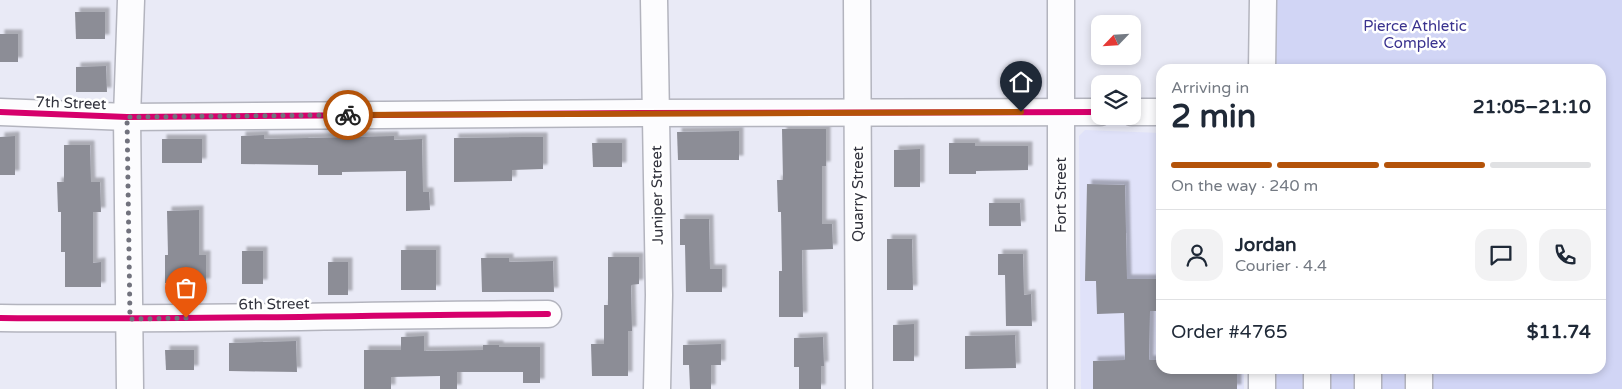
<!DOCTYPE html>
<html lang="en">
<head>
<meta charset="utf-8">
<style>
	:root { --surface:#fff; --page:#f2f2f3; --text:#1f2937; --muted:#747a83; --line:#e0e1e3; --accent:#b45309 }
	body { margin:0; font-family:"Varela Round",sans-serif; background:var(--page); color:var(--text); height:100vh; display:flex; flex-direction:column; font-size:19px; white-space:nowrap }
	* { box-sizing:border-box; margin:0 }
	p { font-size:16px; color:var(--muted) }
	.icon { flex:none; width:28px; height:28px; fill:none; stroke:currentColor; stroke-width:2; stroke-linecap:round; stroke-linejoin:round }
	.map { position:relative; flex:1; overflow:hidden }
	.panel { position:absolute; left:1156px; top:64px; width:450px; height:310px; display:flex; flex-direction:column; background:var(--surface); border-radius:15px; box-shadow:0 2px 8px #0003 }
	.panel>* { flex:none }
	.needle { width:32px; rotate:245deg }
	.tools { position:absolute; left:1091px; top:15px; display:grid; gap:10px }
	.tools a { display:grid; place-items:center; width:50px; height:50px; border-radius:10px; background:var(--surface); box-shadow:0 2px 8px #0003; font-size:25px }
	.pin { position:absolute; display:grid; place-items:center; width:42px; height:42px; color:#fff; margin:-51px -21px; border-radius:50% 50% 50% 0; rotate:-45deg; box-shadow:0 0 5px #0007 }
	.pin .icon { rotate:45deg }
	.courier { position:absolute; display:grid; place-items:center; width:50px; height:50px; margin:-25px; border:4px solid #b45309; border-radius:50%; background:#fff; color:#222; box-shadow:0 1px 6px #0007 }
	.summary em { font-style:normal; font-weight:700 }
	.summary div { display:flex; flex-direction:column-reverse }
	.summary { display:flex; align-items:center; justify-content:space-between; height:85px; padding:0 15px }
	h1 { font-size:32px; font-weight:700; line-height:38px }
	.bar { display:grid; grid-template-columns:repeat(4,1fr); gap:8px 5px; align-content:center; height:60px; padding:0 15px }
	.bar i { height:6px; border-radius:4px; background:var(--line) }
	.bar .selected { background:var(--accent) }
	.bar p { grid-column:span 4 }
	.line { display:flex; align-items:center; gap:12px; padding:0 15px; border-top:1px solid var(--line) }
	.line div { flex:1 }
	.round { display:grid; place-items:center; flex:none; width:52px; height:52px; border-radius:15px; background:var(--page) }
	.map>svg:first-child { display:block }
	.built { fill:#e0e2f9 }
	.green { fill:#d1d5f5 }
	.building { fill:#8c8d96; filter:url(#shadow) }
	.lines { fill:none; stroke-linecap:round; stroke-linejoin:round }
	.minor-casing { stroke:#b3b4be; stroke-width:29 }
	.minor { stroke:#fcfcfe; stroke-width:26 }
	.cycleway-casing { stroke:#fff; stroke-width:9 }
	.cycleway { stroke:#d6006c; stroke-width:6 }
	.done { stroke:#71727d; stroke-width:5; stroke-dasharray:0 9 }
	.route { stroke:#b45309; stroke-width:6 }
	.labels { text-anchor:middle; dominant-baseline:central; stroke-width:5; stroke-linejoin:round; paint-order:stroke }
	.park-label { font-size:15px; fill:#39318e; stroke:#fff }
	.street-label { font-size:15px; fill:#31323c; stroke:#fff }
</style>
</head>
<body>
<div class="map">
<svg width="1622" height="389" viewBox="0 0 1622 389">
	<defs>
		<filter id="shadow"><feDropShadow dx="4.5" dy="-4.5" stdDeviation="1" flood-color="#0004"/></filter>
	</defs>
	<rect width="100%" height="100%" fill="#e9eaf6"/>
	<!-- built -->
	<path class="built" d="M 1085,130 L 1161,133 L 1161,369 L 1244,369 L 1244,389 L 1081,389 L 1079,136 Z"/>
	<!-- green -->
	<path class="green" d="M 1270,0 L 1622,0 L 1622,389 L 1272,389 L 1272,369 L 1601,369 L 1601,69 L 1270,69 Z"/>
	<!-- building -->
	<g class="building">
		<path d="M 75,12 L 105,12 L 105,39 L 76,39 Z"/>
		<rect x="0" y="34" width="18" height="28"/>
		<path d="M 106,66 L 107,92 L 76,92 L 76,67 Z"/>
		<path d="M 782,129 L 826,129 L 826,166 L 822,166 L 822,224 L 832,224 L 833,249 L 802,250 L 803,317 L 779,317 L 779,271 L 782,271 L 781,212 L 778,212 L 777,180 L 783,180 Z"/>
		<path d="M 739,131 L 739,160 L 678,160 L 677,132 Z"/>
		<path d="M 264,135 L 264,139 L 394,136 L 394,140 L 422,139 L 423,192 L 429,192 L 430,210 L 406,211 L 406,171 L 342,172 L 342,175 L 318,175 L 318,165 L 241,164 L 241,136 Z"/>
		<path d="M 15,136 L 15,175 L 0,175 L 0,137 Z"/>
		<path d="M 525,137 L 543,137 L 543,169 L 512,170 L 512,181 L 454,182 L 454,138 Z"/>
		<rect x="162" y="139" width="40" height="24"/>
		<path d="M 592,143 L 622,143 L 622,167 L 593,167 Z"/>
		<path d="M 949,143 L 975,143 L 975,146 L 1028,146 L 1028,170 L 976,171 L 976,174 L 949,174 Z"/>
		<path d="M 64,145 L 90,145 L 91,182 L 100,182 L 101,212 L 93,212 L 93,263 L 101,262 L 101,287 L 65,287 L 65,252 L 61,252 L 61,212 L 58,212 L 57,182 L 64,182 Z"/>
		<path d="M 920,149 L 920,187 L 894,187 L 894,150 Z"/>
		<path d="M 1087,184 L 1125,185 L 1127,279 L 1161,279 L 1161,311 L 1150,311 L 1149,360 L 1161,360 L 1161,369 L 1237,369 L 1237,389 L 1093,389 L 1093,361 L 1125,360 L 1124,313 L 1097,314 L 1096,281 L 1085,281 Z"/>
		<path d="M 989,203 L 1020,203 L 1021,226 L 989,226 Z"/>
		<path d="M 199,210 L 199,255 L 206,255 L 206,283 L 165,283 L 165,255 L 168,255 L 167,211 Z"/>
		<path d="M 680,219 L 709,219 L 710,269 L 722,269 L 722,292 L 686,292 L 685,245 L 680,245 Z"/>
		<path d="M 887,239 L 912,239 L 913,290 L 887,290 Z"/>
		<rect x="401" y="250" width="35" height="40"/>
		<rect x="242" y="251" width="21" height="33"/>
		<path d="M 998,254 L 1023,254 L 1024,295 L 1031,294 L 1032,326 L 1006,326 L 1005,275 L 998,275 Z"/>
		<path d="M 608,257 L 639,257 L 639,284 L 631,285 L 632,331 L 628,331 L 628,376 L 592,376 L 591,344 L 604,344 L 604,305 L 608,305 Z"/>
		<path d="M 481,258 L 509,258 L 509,262 L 553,261 L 554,292 L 482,292 Z"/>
		<rect x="328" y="262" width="20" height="33"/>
		<path d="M 914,324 L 914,361 L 893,361 L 893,325 Z"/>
		<path d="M 1015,335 L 1016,368 L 965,369 L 965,336 Z"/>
		<path d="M 424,336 L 424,351 L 483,350 L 483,345 L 499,345 L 499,347 L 540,347 L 540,383 L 523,383 L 523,372 L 457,372 L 457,389 L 440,389 L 440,376 L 391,377 L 391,389 L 364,389 L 364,350 L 401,350 L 401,337 Z"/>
		<path d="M 823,337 L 824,366 L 821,366 L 821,389 L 799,389 L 799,367 L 794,367 L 794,338 Z"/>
		<path d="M 296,341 L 297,372 L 229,371 L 229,343 Z"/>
		<path d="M 721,344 L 721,365 L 711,365 L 711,389 L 690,389 L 689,365 L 683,365 L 683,345 Z"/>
		<path d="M 165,350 L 194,350 L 194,370 L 166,370 Z"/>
	</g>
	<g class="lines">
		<defs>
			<g id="minor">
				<path d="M 654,0 L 659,295 L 657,389"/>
				<path d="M 857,0 L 859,389"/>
				<path d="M 1061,0 L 1061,389"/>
				<path d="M 1262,69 L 1263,0"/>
				<path d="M 0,112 L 127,117 L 641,113 L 1100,112"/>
				<path d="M 1132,112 L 1161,112"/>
				<path d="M 0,318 C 183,320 366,315 548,314"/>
				<path d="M 1262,369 L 1262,389"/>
				<path d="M 130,389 L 127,117 L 131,0"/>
				<path d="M 1317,389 L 1317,369"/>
				<path d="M 1368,389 L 1368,369"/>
				<path d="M 1419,389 L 1419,369"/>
			</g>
		</defs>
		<!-- minor casing -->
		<use href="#minor" class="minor-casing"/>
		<!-- minor -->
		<use href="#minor" class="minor"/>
		<defs>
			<g id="cycleway">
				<path d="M 0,112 L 127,117 L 641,113 L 1100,112"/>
				<path d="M 0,318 C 183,320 366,315 548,314"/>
			</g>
		</defs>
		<!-- cycleway casing -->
		<use href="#cycleway" class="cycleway-casing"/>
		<!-- cycleway -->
		<use href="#cycleway" class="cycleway"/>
	</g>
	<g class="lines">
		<!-- done -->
		<path class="done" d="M 186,318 L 130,319 L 127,117 L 348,115"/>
		<!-- route -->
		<path class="route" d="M 348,115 L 1021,112"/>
	</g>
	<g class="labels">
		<!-- park labels -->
		<g class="park-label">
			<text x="1415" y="26">Pierce Athletic<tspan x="1415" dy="17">Complex</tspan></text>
		</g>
		<!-- street labels -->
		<g class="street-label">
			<text transform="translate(71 103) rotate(2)">7th Street</text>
			<text transform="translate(858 194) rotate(-90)">Quarry Street</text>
			<text transform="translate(657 195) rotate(-91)">Juniper Street</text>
			<text transform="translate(1061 195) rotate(-90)">Fort Street</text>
			<text transform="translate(274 304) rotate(-1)">6th Street</text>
		</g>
	</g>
</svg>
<div class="tools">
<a><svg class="needle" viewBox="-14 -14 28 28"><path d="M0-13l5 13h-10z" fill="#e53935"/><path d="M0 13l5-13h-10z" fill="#747a83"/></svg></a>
<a><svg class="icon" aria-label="layers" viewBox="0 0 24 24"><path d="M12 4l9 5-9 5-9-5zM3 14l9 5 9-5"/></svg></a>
</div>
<div class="pin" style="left:186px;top:318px;background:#ea580c"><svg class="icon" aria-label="bag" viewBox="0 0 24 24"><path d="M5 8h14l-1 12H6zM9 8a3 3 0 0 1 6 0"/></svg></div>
<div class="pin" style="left:1021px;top:112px;background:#1f2937"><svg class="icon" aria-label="home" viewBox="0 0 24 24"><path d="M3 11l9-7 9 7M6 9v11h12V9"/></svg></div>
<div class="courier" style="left:348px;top:115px"><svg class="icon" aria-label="bike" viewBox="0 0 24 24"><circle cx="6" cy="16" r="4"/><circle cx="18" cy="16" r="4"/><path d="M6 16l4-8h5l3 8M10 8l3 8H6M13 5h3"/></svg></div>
<section class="panel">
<div class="summary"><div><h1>2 min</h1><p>Arriving in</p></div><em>21:05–21:10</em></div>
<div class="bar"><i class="selected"></i><i class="selected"></i><i class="selected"></i><i></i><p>On the way · 240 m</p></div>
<div class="line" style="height:90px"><a class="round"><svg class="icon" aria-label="person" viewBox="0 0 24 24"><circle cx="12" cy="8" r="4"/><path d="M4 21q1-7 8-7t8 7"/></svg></a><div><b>Jordan</b><p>Courier · 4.4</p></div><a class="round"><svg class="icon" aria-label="chat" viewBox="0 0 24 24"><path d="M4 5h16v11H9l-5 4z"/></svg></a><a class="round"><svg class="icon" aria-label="phone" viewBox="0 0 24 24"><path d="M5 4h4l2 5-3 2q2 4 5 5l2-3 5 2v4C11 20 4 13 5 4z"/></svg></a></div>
<div class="line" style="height:65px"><div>Order #4765</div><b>$11.74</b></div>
</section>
</div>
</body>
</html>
